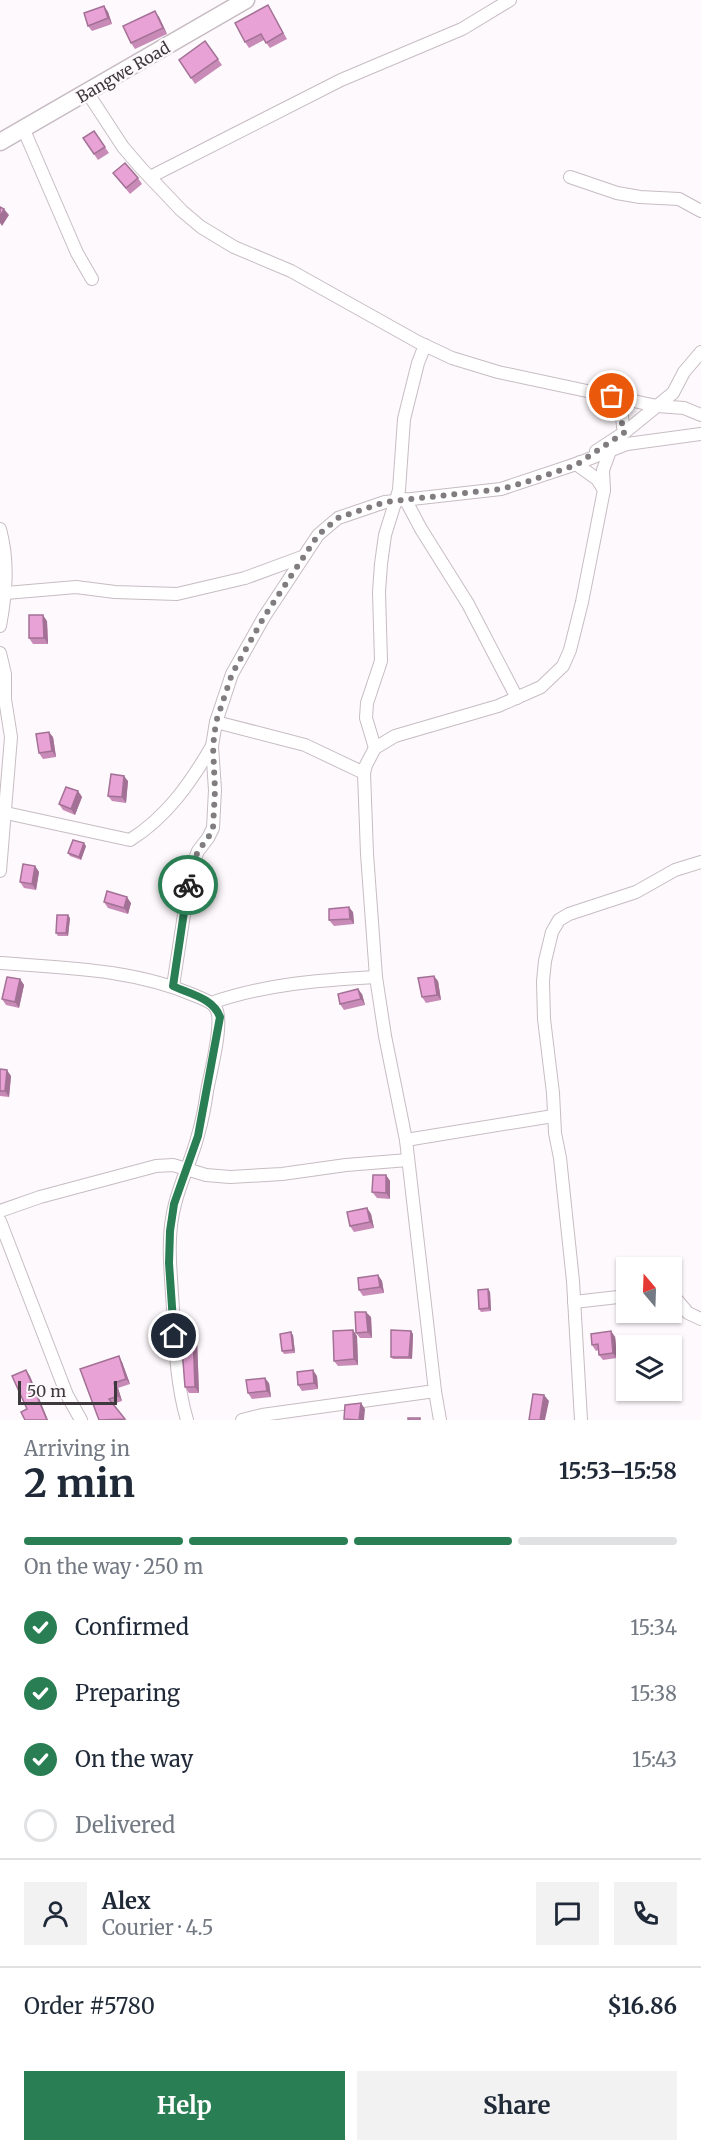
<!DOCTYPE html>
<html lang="en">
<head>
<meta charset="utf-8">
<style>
	:root { --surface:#fff; --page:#f2f2f3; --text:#1f2937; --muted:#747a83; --line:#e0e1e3; --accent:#297f53 }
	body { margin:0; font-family:Merriweather,serif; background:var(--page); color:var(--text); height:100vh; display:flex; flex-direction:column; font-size:22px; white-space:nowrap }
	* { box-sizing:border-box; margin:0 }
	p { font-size:20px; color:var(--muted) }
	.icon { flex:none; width:33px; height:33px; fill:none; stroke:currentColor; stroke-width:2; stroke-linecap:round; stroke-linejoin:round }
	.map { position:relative; height:1420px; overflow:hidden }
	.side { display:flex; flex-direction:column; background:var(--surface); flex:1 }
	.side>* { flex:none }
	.needle { width:39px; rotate:341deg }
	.controls { position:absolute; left:616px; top:1257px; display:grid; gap:12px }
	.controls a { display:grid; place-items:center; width:66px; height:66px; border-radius:0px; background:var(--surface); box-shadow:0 2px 4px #0004; font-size:30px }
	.scale { position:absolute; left:18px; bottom:15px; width:99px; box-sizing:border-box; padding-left:6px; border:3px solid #3d393c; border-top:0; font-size:16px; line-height:21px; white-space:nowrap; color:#3d393c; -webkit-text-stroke:4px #fef9fc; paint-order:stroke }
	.pin { position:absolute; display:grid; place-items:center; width:51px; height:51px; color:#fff; margin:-26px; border:3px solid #fff; border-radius:50%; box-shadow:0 2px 6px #0007 }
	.courier { position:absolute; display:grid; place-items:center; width:60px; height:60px; margin:-30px; border:4px solid #297f53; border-radius:50%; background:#fff; color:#222; box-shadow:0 2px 8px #0007 }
	.overview em { font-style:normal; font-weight:700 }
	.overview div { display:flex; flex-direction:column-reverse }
	.overview { display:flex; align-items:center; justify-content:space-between; height:102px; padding:0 24px }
	h1 { font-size:39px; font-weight:700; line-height:45px }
	.bar { display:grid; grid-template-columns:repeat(4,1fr); gap:9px 6px; align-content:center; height:72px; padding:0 24px }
	.bar i { height:8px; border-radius:4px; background:var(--line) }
	.bar .on { background:var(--accent) }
	.bar p { grid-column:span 4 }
	.line { display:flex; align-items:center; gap:15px; padding:0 24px; border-top:2px solid var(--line) }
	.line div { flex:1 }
	.round { display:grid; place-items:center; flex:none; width:63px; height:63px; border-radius:0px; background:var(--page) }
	ol { padding:0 24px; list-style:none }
	li { display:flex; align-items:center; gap:18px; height:66px }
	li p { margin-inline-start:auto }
	li .icon { padding:6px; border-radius:50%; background:var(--accent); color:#fff; stroke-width:4 }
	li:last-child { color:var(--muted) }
	li i { width:33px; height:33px; border:3px solid var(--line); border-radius:50% }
	.primary-button { display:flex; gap:12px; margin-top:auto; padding:12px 24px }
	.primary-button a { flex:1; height:69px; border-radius:0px; background:var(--accent); color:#fff; font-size:24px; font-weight:700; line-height:69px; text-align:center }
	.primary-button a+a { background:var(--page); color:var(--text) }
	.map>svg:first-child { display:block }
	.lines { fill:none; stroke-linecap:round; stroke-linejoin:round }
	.minor-casing { stroke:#c7bcc3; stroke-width:14 }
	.tertiary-casing { stroke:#c7bcc3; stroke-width:19 }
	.minor { stroke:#fff; stroke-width:12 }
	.tertiary { stroke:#fff; stroke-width:16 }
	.wall { fill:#c88bb7 }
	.shaded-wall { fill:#a27195 }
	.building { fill:#e8a2d5; stroke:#a27195; stroke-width:1.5 }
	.done { stroke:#817c7f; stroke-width:6; stroke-dasharray:0 10.8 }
	.route { stroke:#297f53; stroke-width:8 }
	.labels { text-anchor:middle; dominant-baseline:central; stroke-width:5; stroke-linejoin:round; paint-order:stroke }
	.street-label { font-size:16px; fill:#3d393c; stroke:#fef9fc }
</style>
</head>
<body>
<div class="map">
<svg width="701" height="1420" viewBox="0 0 701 1420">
	<rect width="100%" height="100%" fill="#fef9fc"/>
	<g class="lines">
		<defs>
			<g id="minor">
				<path d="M 87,92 L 123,147 L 141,168 L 182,211 L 201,227 L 234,247 L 291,271 L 418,342 L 452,358 L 498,372 L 657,406 L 684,408 L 701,415"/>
				<path d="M 23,128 L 77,253 L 92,279"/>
				<path d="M 150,177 L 341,80 L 462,29 L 510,0"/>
				<path d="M 570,177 L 617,193 L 640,197 L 679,199 L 701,211"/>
				<path d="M 612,396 L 622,416 L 623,427 L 625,432"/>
				<path d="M 596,451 L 625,432 L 673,393 L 684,372 L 701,352"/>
				<path d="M 580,462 L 576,464 L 597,479 L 604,490"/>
				<path d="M 405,499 L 421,529 L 468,604 L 517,698"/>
				<path d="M 0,529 C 9,562 6,593 0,626"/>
				<path d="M 6,593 L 76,587 L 115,592 L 177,594 L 245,578 L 302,557"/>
				<path d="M 0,653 L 5,674 L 5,699 L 11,737 L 0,871"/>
				<path d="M 216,722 L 305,745 L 364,773"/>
				<path d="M 375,748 L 366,718 L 367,703 L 381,661 L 379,592 L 381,564 L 385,535 L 399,490 L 404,419 L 418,363 L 425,345"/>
				<path d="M 6,813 L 130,840 C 167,817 191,782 212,746"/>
				<path d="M 0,963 C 66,968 134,969 196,996 C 202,999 211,1001 215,1007 C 225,1019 210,1074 207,1091 C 205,1106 202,1121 198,1135 C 192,1159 181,1180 175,1204 C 167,1234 170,1264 172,1294 C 175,1336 175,1379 187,1420"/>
				<path d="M 173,986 L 191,869 L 198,851 L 208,838 L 213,828 L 215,790 L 212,746 L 216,722 L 232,674 L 264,617 L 318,535 L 338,518 L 385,502 L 501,489 L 576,464 L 627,444 L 701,434"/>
				<path d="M 211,1003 C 265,984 320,980 376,977"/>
				<path d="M 406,1140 L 553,1116"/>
				<path d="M 0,1211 L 40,1197 L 156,1166 L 173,1165 L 206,1175 L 230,1177 L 282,1174 L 346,1165 L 408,1160"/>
				<path d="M 0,1221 L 67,1395 L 81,1420"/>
				<path d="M 672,1294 L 688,1313 L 701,1319"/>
				<path d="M 574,1302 L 627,1296"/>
				<path d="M 435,1391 L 440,1420"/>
				<path d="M 242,1420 L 262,1415 L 435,1391 L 406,1140 L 385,1036 L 376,977 L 367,854 L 364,773 L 366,765 L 375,748 L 395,736 L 498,706 L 541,687 L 563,666 L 570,650 L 582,602 L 604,490 L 603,470 L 610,451"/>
				<path d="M 581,1420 L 573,1281 L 560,1158 L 555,1133 L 553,1093 L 544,1019 L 543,981 L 545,961 L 552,932 L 559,920 L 569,914 L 636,892 L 675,870 L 701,862"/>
			</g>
			<path id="tertiary" d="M 0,142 L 246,0"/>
		</defs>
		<!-- minor casing -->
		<use href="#minor" class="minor-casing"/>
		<!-- tertiary casing -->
		<use href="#tertiary" class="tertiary-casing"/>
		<!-- minor -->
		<use href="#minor" class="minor"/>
		<!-- tertiary -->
		<use href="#tertiary" class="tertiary"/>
	</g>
	<!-- wall -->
	<g class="wall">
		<path d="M 268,5 L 287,39 L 270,48 L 264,40 L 249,48 L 245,42 Z"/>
		<path d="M 104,6 L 108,12 L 112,24 L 92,31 L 88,26 Z"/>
		<path d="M 159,17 L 167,34 L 135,49 L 131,43 Z"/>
		<path d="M 205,41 L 222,65 L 195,84 L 179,60 Z"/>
		<path d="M 94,131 L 109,153 L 98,160 L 83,138 Z"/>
		<path d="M 113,173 L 138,178 L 142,184 L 130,194 Z"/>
		<path d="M 47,621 L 48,644 L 33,644 L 29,638 Z"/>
		<path d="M 53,737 L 56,757 L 43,759 L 39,753 Z"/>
		<path d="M 128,781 L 126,803 L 112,801 L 108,796 Z"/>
		<path d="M 78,791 L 82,797 L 75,815 L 63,810 L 59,804 Z"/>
		<path d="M 86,846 L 81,860 L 70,856 L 68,853 Z"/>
		<path d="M 35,866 L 39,872 L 36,890 L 24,888 L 20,882 Z"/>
		<path d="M 104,902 L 131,903 L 128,914 L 108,908 Z"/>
		<path d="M 353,912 L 354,924 L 334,926 L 329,920 Z"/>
		<path d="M 70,918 L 68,936 L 58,936 L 56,933 Z"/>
		<path d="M 20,979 L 24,985 L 19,1008 L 6,1005 L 2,999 Z"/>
		<path d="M 438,981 L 441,1000 L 426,1003 L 422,997 Z"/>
		<path d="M 362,994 L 365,1005 L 344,1010 L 340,1004 Z"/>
		<path d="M 0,1069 L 11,1076 L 9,1097 L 0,1096 Z"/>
		<path d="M 386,1175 L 390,1181 L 390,1199 L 377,1198 L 372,1192 Z"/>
		<path d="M 367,1208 L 371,1214 L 374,1228 L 354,1232 L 350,1226 Z"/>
		<path d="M 378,1275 L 382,1281 L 384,1293 L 363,1296 L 359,1290 Z"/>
		<path d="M 488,1289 L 490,1292 L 491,1311 L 481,1312 L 479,1309 Z"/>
		<path d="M 371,1317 L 372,1338 L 360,1338 L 356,1333 Z"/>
		<path d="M 411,1331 L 413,1334 L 412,1359 L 393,1359 L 391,1357 Z"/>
		<path d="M 611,1331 L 615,1337 L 617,1358 L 603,1360 L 599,1355 L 598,1350 L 596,1351 L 592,1345 Z"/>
		<path d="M 193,1334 L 197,1340 L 199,1393 L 189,1393 L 185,1387 Z"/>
		<path d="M 293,1335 L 295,1353 L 284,1354 L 282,1351 Z"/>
		<path d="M 357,1336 L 358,1365 L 338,1366 L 334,1361 Z"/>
		<path d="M 122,1362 L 130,1384 L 118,1388 L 122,1401 L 113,1404 L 125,1420 L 99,1420 Z"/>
		<path d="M 317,1376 L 318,1389 L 302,1391 L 298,1385 Z"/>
		<path d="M 269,1383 L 271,1397 L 252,1399 L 248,1393 Z"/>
		<path d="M 636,1390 L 648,1390 L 649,1392 L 639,1394 Z"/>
	</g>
	<!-- shaded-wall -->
	<g class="shaded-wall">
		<path d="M 104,6 L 108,12 L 112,24 L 108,18 Z"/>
		<path d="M 155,11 L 159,17 L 167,34 L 163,28 Z"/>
		<path d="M 4,209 L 9,215 L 2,226 L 0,223 L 0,217 Z"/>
		<path d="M 43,615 L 47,621 L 48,644 L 44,638 Z"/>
		<path d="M 49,732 L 53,737 L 56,757 L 52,751 Z"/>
		<path d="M 124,776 L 128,781 L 126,803 L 122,797 Z"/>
		<path d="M 78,791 L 82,797 L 75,815 L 71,809 Z"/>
		<path d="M 84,843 L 86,846 L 81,860 L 79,857 Z"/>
		<path d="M 35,866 L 39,872 L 36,890 L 32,884 Z"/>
		<path d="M 127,897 L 131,903 L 128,914 L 124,908 Z"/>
		<path d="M 349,907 L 353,912 L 354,924 L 350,919 Z"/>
		<path d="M 68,915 L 70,918 L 68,936 L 66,933 Z"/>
		<path d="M 434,976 L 438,981 L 441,1000 L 437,995 Z"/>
		<path d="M 20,979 L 24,985 L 19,1008 L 15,1002 Z"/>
		<path d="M 358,989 L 362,994 L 365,1005 L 361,999 Z"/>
		<path d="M 7,1070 L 11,1076 L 9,1097 L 5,1091 Z"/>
		<path d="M 386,1175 L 390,1181 L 390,1199 L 386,1193 Z"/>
		<path d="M 367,1208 L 371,1214 L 374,1228 L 370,1222 Z"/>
		<path d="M 378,1275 L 382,1281 L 384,1293 L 380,1287 Z"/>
		<path d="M 488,1289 L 490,1292 L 491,1311 L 489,1308 Z"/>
		<path d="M 366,1312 L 371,1317 L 372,1338 L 368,1332 Z"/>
		<path d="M 353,1330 L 357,1336 L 358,1365 L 354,1359 Z"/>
		<path d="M 411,1331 L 413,1334 L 412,1359 L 409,1357 Z"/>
		<path d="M 611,1331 L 615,1337 L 617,1358 L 613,1353 Z"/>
		<path d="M 291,1332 L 293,1335 L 295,1353 L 293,1350 Z"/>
		<path d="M 193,1334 L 197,1340 L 199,1393 L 195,1387 Z"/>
		<path d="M 119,1356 L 122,1362 L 130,1384 L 126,1379 Z"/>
		<path d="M 26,1370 L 30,1376 L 48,1420 L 47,1420 Z"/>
		<path d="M 313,1370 L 317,1376 L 318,1389 L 314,1383 Z"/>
		<path d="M 265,1378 L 269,1383 L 271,1397 L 267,1391 Z"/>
		<path d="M 114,1383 L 118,1388 L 122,1401 L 118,1396 Z"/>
		<path d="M 544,1395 L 549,1401 L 545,1420 L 540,1420 Z"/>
		<path d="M 361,1403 L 365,1409 L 364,1420 L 359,1420 Z"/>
	</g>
	<!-- building -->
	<g class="building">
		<path d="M 268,5 L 283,33 L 266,43 L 261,34 L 245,42 L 235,23 Z"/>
		<path d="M 104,6 L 108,18 L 88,26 L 84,13 Z"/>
		<path d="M 155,11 L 163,28 L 131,43 L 123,26 Z"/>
		<path d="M 205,41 L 218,59 L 191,78 L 179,60 Z"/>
		<path d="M 94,131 L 105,147 L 94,154 L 83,138 Z"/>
		<path d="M 125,163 L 138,178 L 126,188 L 113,173 Z"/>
		<path d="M 0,207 L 4,209 L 0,217 Z"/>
		<path d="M 29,615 L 43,615 L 44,638 L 29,638 Z"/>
		<path d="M 49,732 L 52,751 L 39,753 L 36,734 Z"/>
		<path d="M 111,774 L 124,776 L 122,797 L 108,796 Z"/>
		<path d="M 66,787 L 78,791 L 71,809 L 59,804 Z"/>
		<path d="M 73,840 L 84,843 L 79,857 L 68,853 Z"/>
		<path d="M 23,864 L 35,866 L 32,884 L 20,882 Z"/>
		<path d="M 107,891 L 127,897 L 124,908 L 104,902 Z"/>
		<path d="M 349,907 L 350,919 L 329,920 L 329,909 Z"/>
		<path d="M 57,915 L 68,915 L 66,933 L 56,933 Z"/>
		<path d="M 434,976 L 437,995 L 422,997 L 418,978 Z"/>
		<path d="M 7,977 L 20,979 L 15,1002 L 2,999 Z"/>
		<path d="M 358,989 L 361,999 L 340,1004 L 338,994 Z"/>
		<path d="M 0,1069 L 7,1070 L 5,1091 L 0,1091 Z"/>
		<path d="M 373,1175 L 386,1175 L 386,1193 L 372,1192 Z"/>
		<path d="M 367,1208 L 370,1222 L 350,1226 L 347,1212 Z"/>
		<path d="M 378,1275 L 380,1287 L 359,1290 L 358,1278 Z"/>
		<path d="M 488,1289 L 489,1308 L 479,1309 L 478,1290 Z"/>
		<path d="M 355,1312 L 366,1312 L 368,1332 L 356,1333 Z"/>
		<path d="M 353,1330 L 354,1359 L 334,1361 L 333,1331 Z"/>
		<path d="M 391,1330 L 411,1331 L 409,1357 L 391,1357 Z"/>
		<path d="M 611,1331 L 613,1353 L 599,1355 L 598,1344 L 592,1345 L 591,1334 Z"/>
		<path d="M 291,1332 L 293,1350 L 282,1351 L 280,1334 Z"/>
		<path d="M 193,1334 L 195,1387 L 185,1387 L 181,1335 Z"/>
		<path d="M 119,1356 L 126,1379 L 114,1383 L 118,1396 L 109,1399 L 125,1419 L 99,1420 L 80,1369 Z"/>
		<path d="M 26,1370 L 47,1420 L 25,1420 L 21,1412 L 27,1409 L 12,1376 Z"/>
		<path d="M 313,1370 L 314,1383 L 298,1385 L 297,1372 Z"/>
		<path d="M 265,1378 L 267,1391 L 248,1393 L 246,1380 Z"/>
		<path d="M 533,1394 L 544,1395 L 540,1420 L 529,1420 Z"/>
		<path d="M 361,1403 L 359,1420 L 344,1419 L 345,1405 Z"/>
		<rect x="408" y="1418" width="12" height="2"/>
	</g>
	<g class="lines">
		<!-- done -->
		<path class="done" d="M 188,885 L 191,869 L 198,851 L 208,838 L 213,828 L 215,790 L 213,746 L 216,722 L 232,674 L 264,617 L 318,535 L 338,518 L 385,502 L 501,489 L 523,483 L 576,465 L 625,432 L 622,427 L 622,416 L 612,396"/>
		<!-- route -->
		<path class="route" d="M 174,1336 L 169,1263 L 170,1231 L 174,1204 L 198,1136 L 220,1017 C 213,998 190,994 173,986 L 188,885"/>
	</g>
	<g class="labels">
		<!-- street labels -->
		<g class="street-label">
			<text transform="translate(123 72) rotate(-30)">Bangwe Road</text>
		</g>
	</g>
</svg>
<div class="controls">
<a><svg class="needle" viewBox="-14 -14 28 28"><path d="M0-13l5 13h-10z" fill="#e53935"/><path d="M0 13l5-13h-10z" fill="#747a83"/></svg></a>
<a><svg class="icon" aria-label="layers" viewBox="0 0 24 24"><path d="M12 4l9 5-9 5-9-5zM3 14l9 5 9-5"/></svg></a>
</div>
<div class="scale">50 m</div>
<div class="pin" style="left:612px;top:396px;background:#ea580c"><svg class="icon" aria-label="bag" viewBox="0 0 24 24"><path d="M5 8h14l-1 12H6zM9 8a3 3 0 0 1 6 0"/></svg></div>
<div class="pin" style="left:174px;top:1336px;background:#1f2937"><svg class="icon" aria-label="home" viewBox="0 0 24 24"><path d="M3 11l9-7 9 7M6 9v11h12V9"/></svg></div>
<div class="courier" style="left:188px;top:885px"><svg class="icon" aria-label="bike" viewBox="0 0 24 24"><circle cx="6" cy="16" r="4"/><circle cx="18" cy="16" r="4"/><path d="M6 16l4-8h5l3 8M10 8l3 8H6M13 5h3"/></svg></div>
</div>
<section class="side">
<div class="overview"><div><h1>2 min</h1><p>Arriving in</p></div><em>15:53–15:58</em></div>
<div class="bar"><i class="on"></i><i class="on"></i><i class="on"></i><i></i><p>On the way · 250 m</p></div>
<ol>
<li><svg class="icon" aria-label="check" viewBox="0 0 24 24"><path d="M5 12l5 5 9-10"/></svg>Confirmed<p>15:34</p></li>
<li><svg class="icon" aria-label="check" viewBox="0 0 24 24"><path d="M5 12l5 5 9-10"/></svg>Preparing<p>15:38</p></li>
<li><svg class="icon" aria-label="check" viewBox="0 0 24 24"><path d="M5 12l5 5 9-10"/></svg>On the way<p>15:43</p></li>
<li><i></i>Delivered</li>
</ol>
<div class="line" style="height:108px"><a class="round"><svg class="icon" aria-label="person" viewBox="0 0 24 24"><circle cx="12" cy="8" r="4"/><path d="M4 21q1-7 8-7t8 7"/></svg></a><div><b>Alex</b><p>Courier · 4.5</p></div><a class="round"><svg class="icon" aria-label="chat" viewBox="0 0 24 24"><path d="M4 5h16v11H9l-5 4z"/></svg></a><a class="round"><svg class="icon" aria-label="phone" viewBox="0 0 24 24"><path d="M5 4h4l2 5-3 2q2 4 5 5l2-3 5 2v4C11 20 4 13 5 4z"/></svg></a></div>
<div class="line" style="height:78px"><div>Order #5780</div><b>$16.86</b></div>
<div class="primary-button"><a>Help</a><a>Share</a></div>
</section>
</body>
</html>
